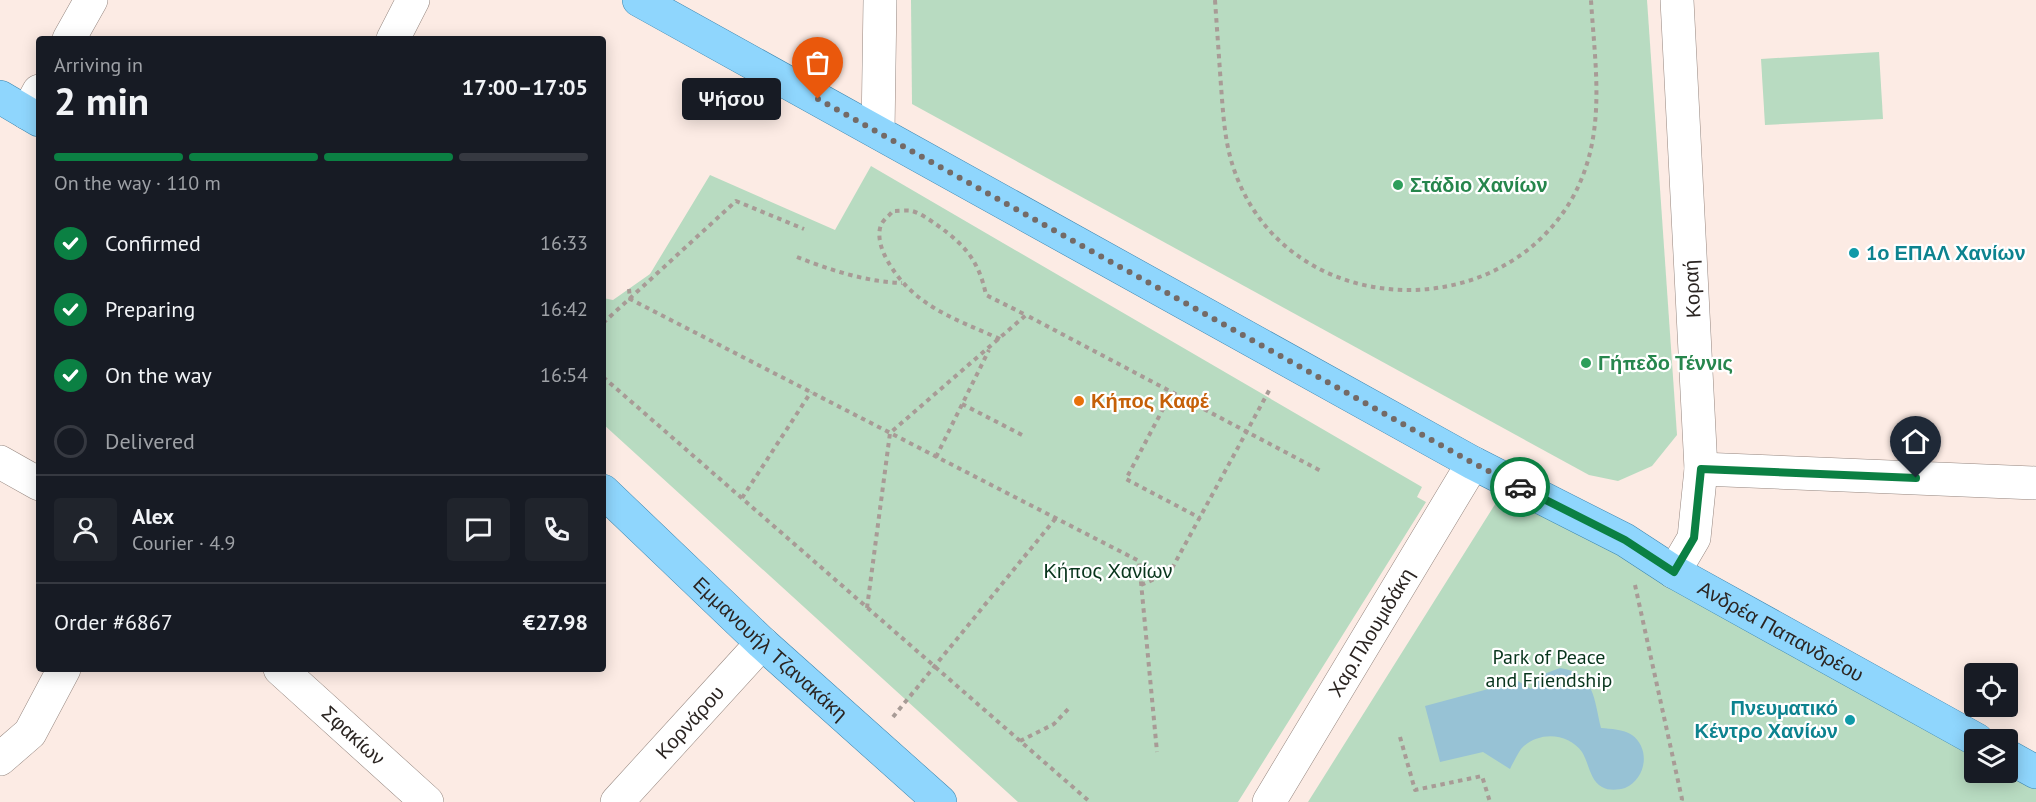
<!DOCTYPE html>
<html lang="en">
<head>
<meta charset="utf-8">
<style>
	:root { --surface:#171b24; --page:#20242c; --text:#f1f3f6; --muted:#9ea1a6; --line:#363941; --accent:#0b8043 }
	body { margin:0; font-family:"PT Sans",sans-serif; background:var(--page); color:var(--text); height:100vh; display:flex; flex-direction:column; font-size:22px; white-space:nowrap }
	* { box-sizing:border-box; margin:0 }
	p { font-size:20px; color:var(--muted) }
	.icon { flex:none; width:33px; height:33px; fill:none; stroke:currentColor; stroke-width:2; stroke-linecap:round; stroke-linejoin:round }
	.map { position:relative; flex:1; overflow:hidden }
	.panel { position:absolute; left:36px; top:36px; width:570px; height:636px; display:flex; flex-direction:column; background:var(--surface); border-radius:6px; box-shadow:0 3px 15px #0003 }
	.panel>* { flex:none }
	.tools { position:absolute; left:1964px; top:663px; display:grid; gap:12px }
	.tools a { display:grid; place-items:center; width:54px; height:54px; border-radius:6px; background:var(--surface); box-shadow:0 3px 15px #0003; font-size:30px }
	.pin { position:absolute; display:grid; place-items:center; width:51px; height:51px; color:#fff; margin:-62px -26px; border-radius:50% 50% 50% 0; rotate:-45deg; box-shadow:0 0 6px #0007 }
	.pin .icon { rotate:45deg }
	.courier { position:absolute; display:grid; place-items:center; width:60px; height:60px; margin:-30px; border:4px solid #0b8043; border-radius:50%; background:#fff; color:#222; box-shadow:0 2px 8px #0007 }
	.bubble { position:absolute; height:42px; border-radius:6px; background:var(--surface); box-shadow:0 3px 15px #0003; font-size:20px; font-weight:700; line-height:42px; text-align:center }
	.headline em { font-style:normal; font-weight:700 }
	.headline div { display:flex; flex-direction:column-reverse }
	.headline { display:flex; align-items:center; justify-content:space-between; height:102px; padding:0 18px }
	h1 { font-size:39px; font-weight:700; line-height:45px }
	.bar { display:grid; grid-template-columns:repeat(4,1fr); gap:9px 6px; align-content:center; height:72px; padding:0 18px }
	.bar i { height:8px; border-radius:4px; background:var(--line) }
	.bar .current { background:var(--accent) }
	.bar p { grid-column:span 4 }
	.line { display:flex; align-items:center; gap:15px; padding:0 18px; border-top:2px solid var(--line) }
	.line div { flex:1 }
	.round { display:grid; place-items:center; flex:none; width:63px; height:63px; border-radius:6px; background:var(--page) }
	ol { padding:0 18px; list-style:none }
	li { display:flex; align-items:center; gap:18px; height:66px }
	li p { margin-inline-start:auto }
	li .icon { padding:6px; border-radius:50%; background:var(--accent); color:#fff; stroke-width:4 }
	li:last-child { color:var(--muted) }
	li i { width:33px; height:33px; border:3px solid var(--line); border-radius:50% }
	.map>svg:first-child { display:block }
	.green { fill:#b8dbc1 }
	.water { fill:#97c2d5 }
	.lines { fill:none; stroke-linecap:round; stroke-linejoin:round }
	.minor-casing { stroke:#95867f; stroke-width:34 }
	.major-casing { stroke:#3c86af; stroke-width:34 }
	.path { stroke:#a89b96; stroke-width:4; stroke-dasharray:4.5 4.5; stroke-linecap:butt }
	.minor { stroke:#fff; stroke-width:33 }
	.major { stroke:#8fd6fd; stroke-width:33 }
	.done { stroke:#746a66; stroke-width:6; stroke-dasharray:0 10.8 }
	.route { stroke:#0b8043; stroke-width:8 }
	.leisure-dot { fill:#2e9e5b; stroke:#fff; stroke-width:2 }
	.culture-dot { fill:#0f9aa8; stroke:#fff; stroke-width:2 }
	.food-dot { fill:#e8710a; stroke:#fff; stroke-width:2 }
	.labels { text-anchor:middle; dominant-baseline:central; stroke-width:4.5; stroke-linejoin:round; paint-order:stroke }
	.leisure-label { font-size:20px; font-weight:bold; fill:#27864d; stroke:#fff; text-anchor:start }
	.culture-label { font-size:20px; font-weight:bold; fill:#0d838f; stroke:#fff; text-anchor:start }
	.street-label { font-size:20px; fill:#2b2522; stroke:#fff }
	.food-label { font-size:20px; font-weight:bold; fill:#c56008; stroke:#fff; text-anchor:start }
	.park-label { font-size:20px; fill:#08351c; stroke:#fff }
</style>
</head>
<body>
<div class="map">
<svg width="2036" height="802" viewBox="0 0 2036 802">
	<rect width="100%" height="100%" fill="#fcebe4"/>
	<!-- green -->
	<g class="green">
		<path d="M 911,0 L 1647,0 L 1677,435 L 1652,466 L 1618,481 L 1589,475 L 912,104 Z"/>
		<path d="M 1879,52 L 1883,119 L 1765,125 L 1761,59 Z"/>
		<path d="M 871,166 L 1422,487 L 1417,497 L 1426,502 L 1238,802 L 1018,802 L 603,424 L 603,298 L 613,300 L 650,274 L 710,175 L 835,230 Z"/>
		<path d="M 1504,490 L 1974,751 L 1974,772 L 2007,772 L 2036,785 L 2036,802 L 1308,802 Z"/>
	</g>
	<!-- water -->
	<path class="water" d="M 1560,668 C 1595,673 1594,700 1601,728 C 1611,729 1623,729 1632,735 C 1651,749 1646,779 1625,788 C 1618,790 1609,791 1602,787 C 1590,781 1589,763 1582,752 C 1568,732 1537,731 1521,749 C 1517,755 1513,763 1510,769 L 1483,752 L 1440,762 L 1425,706 L 1518,681 L 1531,689 L 1544,674 Z"/>
	<g class="lines">
		<defs>
			<g id="minor">
				<path d="M 69,39 L 91,0"/>
				<path d="M 393,39 L 413,0"/>
				<path d="M 27,113 L 39,91"/>
				<path d="M 878,132 L 880,0"/>
				<path d="M 0,462 L 39,484"/>
				<path d="M 1701,469 L 2036,483"/>
				<path d="M 1674,572 L 1694,538 L 1701,469 L 1677,0"/>
				<path id="s1" d="M 280,669 L 427,802"/>
				<path d="M 0,759 L 30,733 L 64,669"/>
				<path id="s2" d="M 617,802 L 762,643"/>
				<path id="s3" d="M 1269,802 L 1473,463"/>
			</g>
			<g id="major">
				<path id="s4" d="M 639,0 L 1473,463 L 1625,540 L 1674,572 L 1977,740"/>
				<path d="M 0,97 L 39,120"/>
				<path id="s5" d="M 603,491 L 762,643 L 940,802"/>
				<path d="M 2007,756 L 2036,772"/>
			</g>
		</defs>
		<!-- minor casing -->
		<use href="#minor" class="minor-casing"/>
		<!-- major casing -->
		<use href="#major" class="major-casing"/>
		<!-- path -->
		<g class="path">
			<path d="M 1215,0 C 1217,29 1219,57 1221,86 C 1224,124 1225,152 1241,187 C 1303,322 1504,324 1574,195 C 1607,133 1595,67 1591,0"/>
			<path d="M 797,257 C 830,270 867,282 902,283"/>
			<path d="M 629,289 L 630,299 L 1139,561 L 1157,752"/>
			<path d="M 603,323 L 736,201 L 804,229"/>
			<path d="M 1000,339 C 953,318 910,305 885,256 C 881,248 877,235 881,225 C 883,220 890,215 893,211 C 899,211 907,210 912,211 C 920,213 930,220 937,225 C 965,245 979,261 986,295 L 1026,315"/>
			<path d="M 603,377 L 1090,802"/>
			<path d="M 1172,392 L 1126,479 L 1200,518"/>
			<path d="M 962,404 L 1026,437"/>
			<path d="M 936,457 L 989,350"/>
			<path d="M 742,498 L 811,392"/>
			<path d="M 1141,585 L 1170,572 L 1271,387"/>
			<path d="M 1635,585 L 1682,799 L 1681,802"/>
			<path d="M 867,608 L 890,433 L 1026,315 L 1321,471"/>
			<path d="M 893,717 L 1056,518"/>
			<path d="M 1400,737 L 1415,790 L 1482,776 L 1490,802"/>
			<path d="M 1020,741 L 1054,724 L 1071,706"/>
		</g>
		<!-- minor -->
		<use href="#minor" class="minor"/>
		<!-- major -->
		<use href="#major" class="major"/>
	</g>
	<g class="lines">
		<!-- done -->
		<path class="done" d="M 818,99 L 1473,463 L 1520,487"/>
		<!-- route -->
		<path class="route" d="M 1520,487 L 1625,540 L 1674,572 L 1694,538 L 1701,469 L 1916,478"/>
	</g>
	<!-- markers -->
	<g class="leisure-dot">
		<circle cx="1398" cy="185" r="6"/>
		<circle cx="1586" cy="363" r="6"/>
	</g>
	<g class="culture-dot">
		<circle cx="1854" cy="253" r="6"/>
		<circle cx="1850" cy="720" r="6"/>
	</g>
	<circle class="food-dot" cx="1079" cy="401" r="6"/>
	<g class="labels">
		<!-- leisure labels -->
		<g class="leisure-label">
			<text x="1410" y="185">Στάδιο Χανίων</text>
			<text x="1598" y="363">Γήπεδο Τέννις</text>
		</g>
		<!-- culture labels -->
		<g class="culture-label">
			<text x="1866" y="253">1ο ΕΠΑΛ Χανίων</text>
			<text x="1838" y="708" text-anchor="end">Πνευματικό<tspan x="1838" dy="23">Κέντρο Χανίων</tspan></text>
		</g>
		<!-- street labels -->
		<g class="street-label">
			<text transform="translate(1692 289) rotate(-93)">Κοραή</text>
			<text stroke="none"><textPath href="#s4" startOffset="1305">Ανδρέα Παπανδρέου</textPath></text>
			<text stroke="none"><textPath href="#s3" startOffset="198">Χαρ.Πλουμιδάκη</textPath></text>
			<text stroke="none"><textPath href="#s5" startOffset="230">Εμμανουήλ Τζανακάκη</textPath></text>
			<text stroke="none"><textPath href="#s2" startOffset="108">Κορνάρου</textPath></text>
			<text stroke="none"><textPath href="#s1" startOffset="99">Σφακίων</textPath></text>
		</g>
		<!-- food labels -->
		<g class="food-label">
			<text x="1091" y="401">Κήπος Καφέ</text>
		</g>
		<!-- park labels -->
		<g class="park-label">
			<text x="1108" y="571">Κήπος Χανίων</text>
			<text x="1549" y="657">Park of Peace<tspan x="1549" dy="23">and Friendship</tspan></text>
		</g>
	</g>
</svg>
<div class="tools">
<a><svg class="icon" aria-label="locate" viewBox="0 0 24 24"><circle cx="12" cy="12" r="6"/><path d="M12 2v4M12 18v4M2 12h4M18 12h4"/></svg></a>
<a><svg class="icon" aria-label="layers" viewBox="0 0 24 24"><path d="M12 4l9 5-9 5-9-5zM3 14l9 5 9-5"/></svg></a>
</div>
<div class="pin" style="left:818px;top:99px;background:#ea580c"><svg class="icon" aria-label="bag" viewBox="0 0 24 24"><path d="M5 8h14l-1 12H6zM9 8a3 3 0 0 1 6 0"/></svg></div>
<div class="pin" style="left:1916px;top:478px;background:#1f2937"><svg class="icon" aria-label="home" viewBox="0 0 24 24"><path d="M3 11l9-7 9 7M6 9v11h12V9"/></svg></div>
<div class="courier" style="left:1520px;top:487px"><svg class="icon" aria-label="car" viewBox="0 0 24 24"><path d="M5 17H2v-5l4-1 3-4h7l3 4 3 1v5h-3M9 17h6M6 11h13"/><circle cx="7" cy="17" r="2"/><circle cx="17" cy="17" r="2"/></svg></div>
<div class="bubble" style="left:682px;top:78px;width:99px">Ψήσου</div>
<section class="panel">
<div class="headline"><div><h1>2 min</h1><p>Arriving in</p></div><em>17:00–17:05</em></div>
<div class="bar"><i class="current"></i><i class="current"></i><i class="current"></i><i></i><p>On the way · 110 m</p></div>
<ol>
<li><svg class="icon" aria-label="check" viewBox="0 0 24 24"><path d="M5 12l5 5 9-10"/></svg>Confirmed<p>16:33</p></li>
<li><svg class="icon" aria-label="check" viewBox="0 0 24 24"><path d="M5 12l5 5 9-10"/></svg>Preparing<p>16:42</p></li>
<li><svg class="icon" aria-label="check" viewBox="0 0 24 24"><path d="M5 12l5 5 9-10"/></svg>On the way<p>16:54</p></li>
<li><i></i>Delivered</li>
</ol>
<div class="line" style="height:108px"><a class="round"><svg class="icon" aria-label="person" viewBox="0 0 24 24"><circle cx="12" cy="8" r="4"/><path d="M4 21q1-7 8-7t8 7"/></svg></a><div><b>Alex</b><p>Courier · 4.9</p></div><a class="round"><svg class="icon" aria-label="chat" viewBox="0 0 24 24"><path d="M4 5h16v11H9l-5 4z"/></svg></a><a class="round"><svg class="icon" aria-label="phone" viewBox="0 0 24 24"><path d="M5 4h4l2 5-3 2q2 4 5 5l2-3 5 2v4C11 20 4 13 5 4z"/></svg></a></div>
<div class="line" style="height:78px"><div>Order #6867</div><b>€27.98</b></div>
</section>
</div>
</body>
</html>
